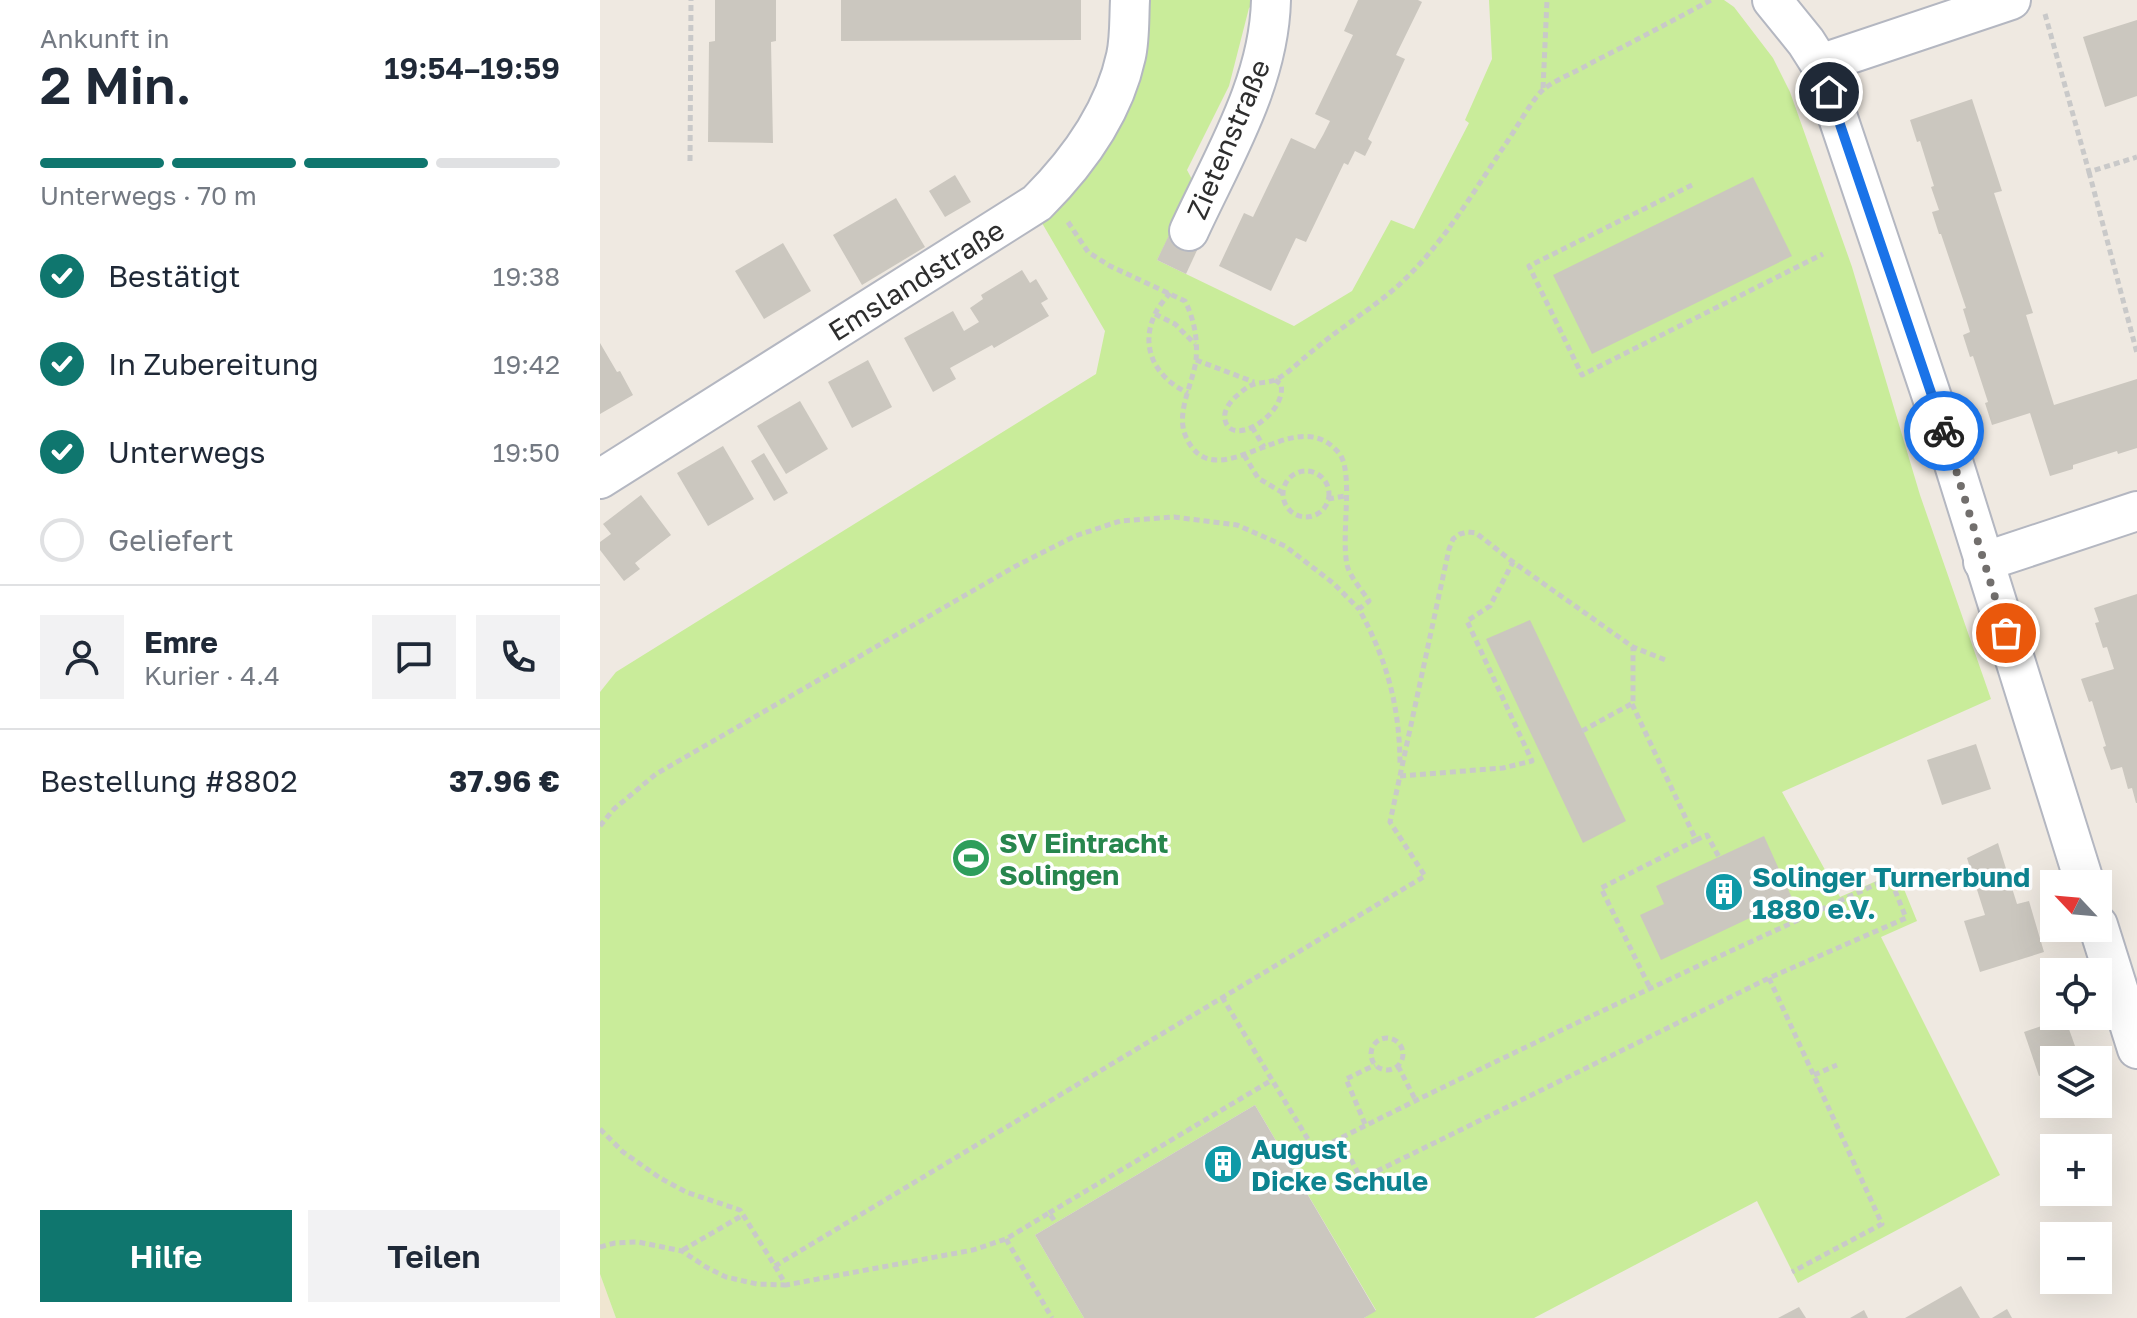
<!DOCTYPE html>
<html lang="de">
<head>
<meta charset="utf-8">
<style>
	:root { --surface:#fff; --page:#f2f2f3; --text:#1f2937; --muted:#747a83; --line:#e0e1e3; --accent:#0f766e }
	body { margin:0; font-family:"Golos Text",sans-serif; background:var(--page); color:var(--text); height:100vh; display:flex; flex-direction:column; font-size:30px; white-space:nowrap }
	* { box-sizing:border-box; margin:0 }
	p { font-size:26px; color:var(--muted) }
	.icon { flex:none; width:44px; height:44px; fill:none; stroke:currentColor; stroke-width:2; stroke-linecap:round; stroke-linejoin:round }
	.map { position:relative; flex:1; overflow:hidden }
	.drawer { display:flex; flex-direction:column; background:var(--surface); width:600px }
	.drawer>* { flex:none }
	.needle { width:52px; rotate:296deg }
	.buttons { position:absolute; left:1440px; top:870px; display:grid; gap:16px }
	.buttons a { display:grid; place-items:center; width:72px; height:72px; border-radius:0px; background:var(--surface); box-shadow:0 8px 32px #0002; font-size:40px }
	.pin { position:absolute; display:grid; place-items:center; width:68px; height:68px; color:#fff; margin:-34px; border:4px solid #fff; border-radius:50%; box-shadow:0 2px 8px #0007 }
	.courier { position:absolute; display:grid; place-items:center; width:80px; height:80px; margin:-40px; border:6px solid #1a73e8; border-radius:50%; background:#fff; color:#222; box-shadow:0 2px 10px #0007 }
	.overview em { font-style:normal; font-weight:600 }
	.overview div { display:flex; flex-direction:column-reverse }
	.overview { display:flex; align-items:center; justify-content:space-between; height:136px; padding:0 40px }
	h1 { font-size:52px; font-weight:600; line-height:60px }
	.bar { display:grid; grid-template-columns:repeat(4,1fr); gap:12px 8px; align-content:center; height:96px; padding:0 40px }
	.bar i { height:10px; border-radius:6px; background:var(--line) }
	.bar .selected { background:var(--accent) }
	.bar p { grid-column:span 4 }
	.line { display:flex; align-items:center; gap:20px; padding:0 40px; border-top:2px solid var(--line) }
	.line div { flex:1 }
	.round { display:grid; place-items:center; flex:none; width:84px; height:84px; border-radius:0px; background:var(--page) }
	ol { padding:0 40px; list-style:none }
	li { display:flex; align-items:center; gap:24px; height:88px }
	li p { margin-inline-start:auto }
	li .icon { padding:8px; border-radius:50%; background:var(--accent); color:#fff; stroke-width:4 }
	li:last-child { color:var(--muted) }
	li i { width:44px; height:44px; border:4px solid var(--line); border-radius:50% }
	.action { display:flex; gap:16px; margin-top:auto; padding:16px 40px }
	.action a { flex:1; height:92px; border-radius:0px; background:var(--accent); color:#fff; font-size:32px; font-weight:600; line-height:92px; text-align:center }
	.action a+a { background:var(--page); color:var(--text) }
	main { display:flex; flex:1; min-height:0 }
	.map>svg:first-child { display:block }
	.education { fill:#f0e6d1 }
	.pitch { fill:#c9ec9a }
	.building { fill:#cbc7bf }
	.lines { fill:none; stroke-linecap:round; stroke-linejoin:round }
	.minor-casing { stroke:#b4b7c1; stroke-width:42 }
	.path { stroke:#c9c9c9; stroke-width:5; stroke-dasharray:6 4; stroke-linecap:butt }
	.minor { stroke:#fff; stroke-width:38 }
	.done { stroke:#726f6d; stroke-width:8; stroke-dasharray:0 14.4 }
	.route { stroke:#1a73e8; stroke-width:10 }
	.labels { text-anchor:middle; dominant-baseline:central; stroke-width:7; stroke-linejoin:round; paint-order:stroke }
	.street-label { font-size:28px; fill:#2e2e2e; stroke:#fff }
	.leisure-label { font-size:28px; font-weight:bold; fill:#27864d; stroke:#fff; text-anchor:start }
	.culture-label { font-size:28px; font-weight:bold; fill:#0d838f; stroke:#fff; text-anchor:start }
</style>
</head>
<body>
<main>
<section class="drawer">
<div class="overview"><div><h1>2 Min.</h1><p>Ankunft in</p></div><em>19:54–19:59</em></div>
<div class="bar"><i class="selected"></i><i class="selected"></i><i class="selected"></i><i></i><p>Unterwegs · 70 m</p></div>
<ol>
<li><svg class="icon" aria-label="check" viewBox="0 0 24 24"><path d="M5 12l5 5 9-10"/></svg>Bestätigt<p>19:38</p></li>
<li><svg class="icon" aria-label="check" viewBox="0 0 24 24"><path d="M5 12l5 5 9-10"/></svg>In Zubereitung<p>19:42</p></li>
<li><svg class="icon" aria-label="check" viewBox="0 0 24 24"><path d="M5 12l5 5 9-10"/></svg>Unterwegs<p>19:50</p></li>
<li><i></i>Geliefert</li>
</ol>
<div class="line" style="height:144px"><a class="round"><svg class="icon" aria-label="person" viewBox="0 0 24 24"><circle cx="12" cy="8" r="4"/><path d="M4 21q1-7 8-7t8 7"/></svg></a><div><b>Emre</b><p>Kurier · 4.4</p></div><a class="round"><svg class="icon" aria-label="chat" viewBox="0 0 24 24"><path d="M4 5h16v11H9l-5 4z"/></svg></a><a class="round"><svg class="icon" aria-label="phone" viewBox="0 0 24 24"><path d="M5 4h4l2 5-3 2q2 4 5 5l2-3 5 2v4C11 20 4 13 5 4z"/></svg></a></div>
<div class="line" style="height:104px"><div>Bestellung #8802</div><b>37.96 €</b></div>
<div class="action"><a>Hilfe</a><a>Teilen</a></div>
</section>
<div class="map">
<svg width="1537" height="1318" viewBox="0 0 1537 1318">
	<rect width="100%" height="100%" fill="#efe9e1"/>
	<!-- education -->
	<path class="education" d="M 0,1274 L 16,1318 L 0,1318 Z"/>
	<!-- pitch -->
	<path class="pitch" d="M 549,0 L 659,0 L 649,8 L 629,86 L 587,170 L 595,185 L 557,260 L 694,326 L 752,291 L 791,220 L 814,229 L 869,123 L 865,120 L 892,59 L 889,0 L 1124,0 L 1134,7 L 1173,58 L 1190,92 L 1252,267 L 1320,495 L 1391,699 L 1182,792 L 1240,897 L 1297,872 L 1317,921 L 1281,937 L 1400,1175 L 1198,1283 L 1157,1201 L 934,1318 L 764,1318 L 776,1310 L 655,1105 L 435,1235 L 484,1318 L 16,1318 L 0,1274 L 0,692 L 16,672 L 496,374 L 505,331 L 442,223 C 486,179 533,126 545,62 C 549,42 549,21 549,0 Z"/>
	<!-- building -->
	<g class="building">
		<path d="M 115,0 L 176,0 L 176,41 L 171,42 L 173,143 L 108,142 L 109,42 L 115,41 Z"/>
		<path d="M 241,0 L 481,0 L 481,40 L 241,41 Z"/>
		<path d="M 758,0 L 818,0 L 822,2 L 796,55 L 805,59 L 768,139 L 772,142 L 765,156 L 755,151 L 748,165 L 744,163 L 706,242 L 696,238 L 671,291 L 619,266 L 644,213 L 653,217 L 691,138 L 715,149 L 723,135 L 730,121 L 715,114 L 753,35 L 744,31 Z"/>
		<path d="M 1537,20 L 1537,96 L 1505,107 L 1483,37 Z"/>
		<path d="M 1372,99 L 1402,191 L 1394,193 L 1433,313 L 1426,315 L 1454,405 L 1537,379 L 1537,448 L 1518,454 L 1517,451 L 1473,465 L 1473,469 L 1450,476 L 1430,413 L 1392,425 L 1385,403 L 1388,402 L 1373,356 L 1370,357 L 1363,335 L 1370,332 L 1363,309 L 1366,308 L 1341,234 L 1339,234 L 1332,212 L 1339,210 L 1331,187 L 1334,186 L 1320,141 L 1317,142 L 1310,120 Z"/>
		<path d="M 355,175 L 371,202 L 345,217 L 329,191 Z"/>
		<path d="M 1153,177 L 1192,256 L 992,354 L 953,275 Z"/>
		<path d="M 296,198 L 325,247 L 262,285 L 233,235 Z"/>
		<path d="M 571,231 L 599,246 L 586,274 L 557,260 Z"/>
		<path d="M 183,243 L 211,291 L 164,319 L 135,271 Z"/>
		<path d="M 422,270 L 430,283 L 436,279 L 448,299 L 441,303 L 449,316 L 394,348 L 392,345 L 350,368 L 356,379 L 333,392 L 304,338 L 353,311 L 364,331 L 379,322 L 370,308 L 383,299 L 381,295 Z"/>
		<path d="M 0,343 L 17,372 L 20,371 L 33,395 L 0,414 Z"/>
		<path d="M 268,360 L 292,407 L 252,428 L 228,382 Z"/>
		<path d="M 200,401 L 228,449 L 186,474 L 157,426 Z"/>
		<path d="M 123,446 L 154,499 L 108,526 L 77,473 Z"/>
		<path d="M 164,453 L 188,493 L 174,501 L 151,461 Z"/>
		<path d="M 41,495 L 71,535 L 35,563 L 40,569 L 24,581 L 0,550 L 0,542 L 11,534 L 3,524 Z"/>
		<path d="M 1537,594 L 1537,803 L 1536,803 L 1532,788 L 1528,789 L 1522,767 L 1511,770 L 1503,747 L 1506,746 L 1492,701 L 1489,702 L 1481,679 L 1514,669 L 1507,647 L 1503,648 L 1495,623 L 1499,622 L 1494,608 Z"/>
		<path d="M 930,620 L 1026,821 L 983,843 L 886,639 Z"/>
		<path d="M 1376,744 L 1391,789 L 1342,805 L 1327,760 Z"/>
		<path d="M 1164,836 L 1192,898 L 1061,960 L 1040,915 L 1064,904 L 1056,886 Z"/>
		<path d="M 1398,843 L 1417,904 L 1429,901 L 1444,952 L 1380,972 L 1364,921 L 1385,915 L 1367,858 Z"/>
		<path d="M 1465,1018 L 1480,1060 L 1454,1060 L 1454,1071 L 1439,1076 L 1424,1032 Z"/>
		<path d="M 655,1105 L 776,1311 L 764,1318 L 484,1318 L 435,1235 Z"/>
		<path d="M 1361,1286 L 1380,1318 L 1305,1318 Z"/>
		<path d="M 1199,1307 L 1206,1318 L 1178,1318 Z"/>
		<path d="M 1407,1309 L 1412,1318 L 1392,1318 Z"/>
		<path d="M 1264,1310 L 1268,1318 L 1250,1318 Z"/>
	</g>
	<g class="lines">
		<defs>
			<g id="minor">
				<path d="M 1172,0 L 1206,42 L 1220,64 L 1347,442 L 1485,884"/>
				<path d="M 1220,64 L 1411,0"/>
				<path d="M 589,231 C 623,157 669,83 671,0"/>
				<path d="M 0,479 L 437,203 C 477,163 514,112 526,56 C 530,38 529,18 530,0"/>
				<path d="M 1383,562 L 1537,511"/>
				<path d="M 1498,925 L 1537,1049"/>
			</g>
		</defs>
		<!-- minor casing -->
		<use href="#minor" class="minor-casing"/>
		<!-- path -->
		<g class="path">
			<path d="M 1445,14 L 1489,172 L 1537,157"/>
			<path d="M 943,88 L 947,0"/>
			<path d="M 90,161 L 91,0"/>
			<path d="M 1489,172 L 1537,353"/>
			<path d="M 1092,185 L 929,266 L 982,375 L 1223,254"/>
			<path d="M 468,222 L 488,252 L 510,266 L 585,301 C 594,319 598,339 596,360 C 593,384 575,413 586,437 C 614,499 684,413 728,443 C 731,445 739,452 741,456 C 753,478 741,535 747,565 C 750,577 762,590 769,601 L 759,609 C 787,660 800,707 800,766"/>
			<path d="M 570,293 C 565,299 558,307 555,314 C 539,348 556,378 588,393"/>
			<path d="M 555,314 L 575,324 L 595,344"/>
			<path d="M 596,360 L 654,382"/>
			<path d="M 675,380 L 681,384 C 687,412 639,444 627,425 C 620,413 630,401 639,394 C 656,378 662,386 677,379 C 689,373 704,357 715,349 C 735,332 757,318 778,302 C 834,261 869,198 907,142 C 916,129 934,96 945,88 C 959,78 978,71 993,62 C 1033,42 1072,21 1111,0"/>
			<path d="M 652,427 L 664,447"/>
			<path d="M 644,455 L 658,478 L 683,493"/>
			<circle cx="706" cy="494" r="23"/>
			<path d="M 728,499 L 745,496"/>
			<path d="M 1032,704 L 1096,840 L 1001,888 L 1050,988"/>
			<path d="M 982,731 L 1033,703 L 1033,647"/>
			<path d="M 800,776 L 903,768 L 932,761 L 867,621 L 890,606 L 913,562"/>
			<path d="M 0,826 L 14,809 L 56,774 L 414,567 L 475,536 L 520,521 L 574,517 L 637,525 L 685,546 L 733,583 L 759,609"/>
			<path d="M 1096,840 L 1107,835 L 1119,857"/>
			<path d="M 1169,978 L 1282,1224 L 1192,1272"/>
			<path d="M 622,997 L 715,1151 C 904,1055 1097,966 1290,878 L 1306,918 L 1169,978 L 761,1179 L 740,1138"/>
			<circle cx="787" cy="1054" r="16"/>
			<path d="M 798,1066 L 816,1101"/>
			<path d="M 1214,1075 L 1237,1065"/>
			<path d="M 765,1124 L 746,1079 L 775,1065"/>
			<path d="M 0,1129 L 23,1152 L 60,1178 L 86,1192 L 140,1210 L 175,1266 L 825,876 L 790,822 L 849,549 L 853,539 L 860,534 L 868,532 L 876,533 L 913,562 L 1033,647 L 1068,661"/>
			<path d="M 449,1213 L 672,1080"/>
			<path d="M 406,1239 L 452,1318"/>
			<path d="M 0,1247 L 15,1243 L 38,1242 L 82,1251 L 106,1267 L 126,1277 L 157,1284 L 185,1285"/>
			<path d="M 83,1250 L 143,1215"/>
			<path d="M 175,1266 L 186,1285 L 373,1250 L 406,1239 L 449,1213 L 456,1223"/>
		</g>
		<!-- minor -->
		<use href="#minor" class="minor"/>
	</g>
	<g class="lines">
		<!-- done -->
		<path class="done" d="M 1344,431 L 1406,633"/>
		<!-- route -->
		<path class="route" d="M 1229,92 L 1344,431"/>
	</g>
	<!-- icons -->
	<defs>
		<symbol id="stadium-disc" viewBox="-11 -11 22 22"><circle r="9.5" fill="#2e9e5b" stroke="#fff"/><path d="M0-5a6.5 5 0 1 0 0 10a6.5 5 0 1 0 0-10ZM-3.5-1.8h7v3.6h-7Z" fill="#fff"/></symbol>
		<symbol id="building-disc" viewBox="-11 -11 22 22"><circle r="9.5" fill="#0f9aa8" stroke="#fff"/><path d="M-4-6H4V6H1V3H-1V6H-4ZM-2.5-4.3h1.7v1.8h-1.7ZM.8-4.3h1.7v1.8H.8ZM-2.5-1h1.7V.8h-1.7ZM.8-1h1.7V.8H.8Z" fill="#fff"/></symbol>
	</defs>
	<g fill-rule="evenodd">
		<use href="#stadium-disc" x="349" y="836" width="44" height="44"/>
		<use href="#building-disc" x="1102" y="870" width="44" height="44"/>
		<use href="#building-disc" x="601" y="1142" width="44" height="44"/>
	</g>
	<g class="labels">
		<!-- street labels -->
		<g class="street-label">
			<text transform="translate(628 139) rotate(-67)">Zietenstraße</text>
			<text transform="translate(316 280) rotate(-32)">Emslandstraße</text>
		</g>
		<!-- leisure labels -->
		<g class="leisure-label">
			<text x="399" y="842">SV Eintracht<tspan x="399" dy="32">Solingen</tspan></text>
		</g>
		<!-- culture labels -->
		<g class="culture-label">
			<text x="1152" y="876">Solinger Turnerbund<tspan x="1152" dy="32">1880 e.V.</tspan></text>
			<text x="651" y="1148">August<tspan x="651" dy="32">Dicke Schule</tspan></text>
		</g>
	</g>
</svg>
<div class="buttons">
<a><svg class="needle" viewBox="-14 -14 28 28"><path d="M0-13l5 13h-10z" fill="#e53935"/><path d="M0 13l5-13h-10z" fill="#747a83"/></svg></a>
<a><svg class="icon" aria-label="locate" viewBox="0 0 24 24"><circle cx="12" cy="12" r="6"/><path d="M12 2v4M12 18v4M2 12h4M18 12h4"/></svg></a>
<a><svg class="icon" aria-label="layers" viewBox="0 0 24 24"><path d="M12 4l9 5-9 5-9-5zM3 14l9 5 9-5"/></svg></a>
<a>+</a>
<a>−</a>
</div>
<div class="pin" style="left:1406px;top:633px;background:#ea580c"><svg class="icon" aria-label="bag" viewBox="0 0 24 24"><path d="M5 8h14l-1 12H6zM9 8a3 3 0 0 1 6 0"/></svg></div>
<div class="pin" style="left:1229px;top:92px;background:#1f2937"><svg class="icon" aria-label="home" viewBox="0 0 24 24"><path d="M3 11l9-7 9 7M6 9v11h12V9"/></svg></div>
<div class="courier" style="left:1344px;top:431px"><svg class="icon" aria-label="bike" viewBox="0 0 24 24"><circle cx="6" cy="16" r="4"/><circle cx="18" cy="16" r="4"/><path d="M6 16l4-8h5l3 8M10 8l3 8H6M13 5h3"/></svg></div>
</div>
</main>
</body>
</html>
